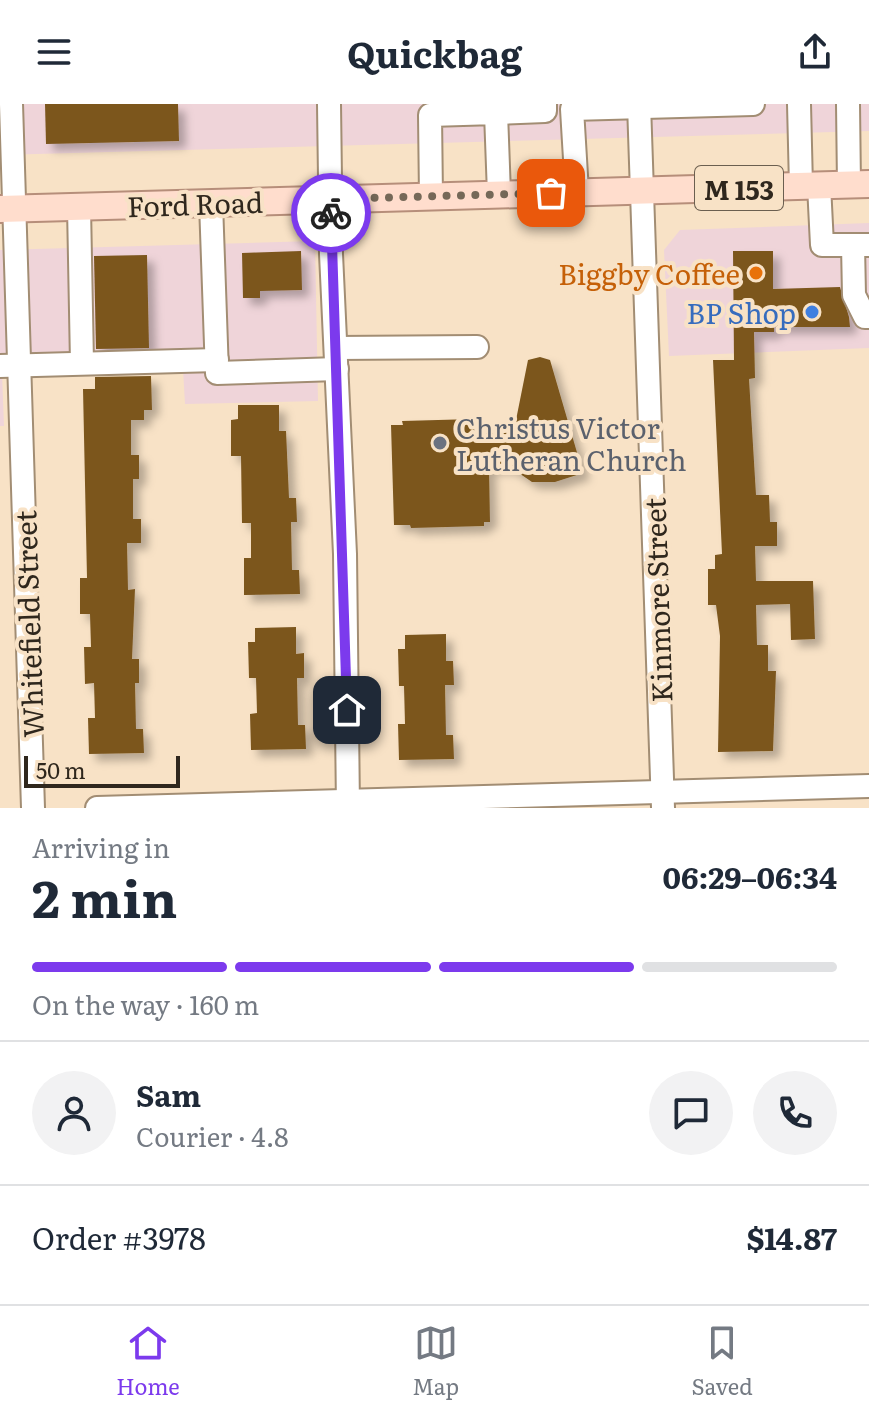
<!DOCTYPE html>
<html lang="en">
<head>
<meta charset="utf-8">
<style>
	:root { --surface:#fff; --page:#f2f2f3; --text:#1f2937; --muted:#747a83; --line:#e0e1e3; --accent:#7c3aed }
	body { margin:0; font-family:Literata,serif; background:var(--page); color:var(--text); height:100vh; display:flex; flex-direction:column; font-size:30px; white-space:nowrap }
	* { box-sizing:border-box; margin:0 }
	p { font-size:26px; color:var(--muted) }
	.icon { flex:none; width:44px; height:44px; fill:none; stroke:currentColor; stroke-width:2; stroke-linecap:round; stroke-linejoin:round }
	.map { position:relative; height:704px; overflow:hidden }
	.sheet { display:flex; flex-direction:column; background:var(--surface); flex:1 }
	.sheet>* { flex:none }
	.scale { position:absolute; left:24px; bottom:20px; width:156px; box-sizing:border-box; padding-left:8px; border:4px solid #2f271d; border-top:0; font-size:22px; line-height:28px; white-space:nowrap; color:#2f271d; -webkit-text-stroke:6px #f8e2c6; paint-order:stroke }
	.pin { position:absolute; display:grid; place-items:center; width:68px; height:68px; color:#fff; margin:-34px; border-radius:16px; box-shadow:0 4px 12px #0006 }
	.courier { position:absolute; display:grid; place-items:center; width:80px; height:80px; margin:-40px; border:6px solid #7c3aed; border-radius:50%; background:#fff; color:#222; box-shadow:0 2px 10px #0007 }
	.summary em { font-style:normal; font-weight:700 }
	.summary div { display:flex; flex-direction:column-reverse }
	.summary { display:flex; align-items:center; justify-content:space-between; height:136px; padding:0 32px }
	h1 { font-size:52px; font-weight:700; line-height:60px }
	.bar { display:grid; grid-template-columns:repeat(4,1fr); gap:12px 8px; align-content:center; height:96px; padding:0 32px }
	.bar i { height:10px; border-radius:6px; background:var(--line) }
	.bar .selected { background:var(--accent) }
	.bar p { grid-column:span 4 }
	.line { display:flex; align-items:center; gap:20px; padding:0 32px; border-top:2px solid var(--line) }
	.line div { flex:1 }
	.round { display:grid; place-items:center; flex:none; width:84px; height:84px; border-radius:42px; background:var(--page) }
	header { display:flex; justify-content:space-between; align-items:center; height:104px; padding:0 32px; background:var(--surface); font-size:36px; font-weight:700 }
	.dock { display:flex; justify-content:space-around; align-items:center; height:112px; border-top:2px solid var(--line); background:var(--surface); font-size:22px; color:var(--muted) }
	.dock a { display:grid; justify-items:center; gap:4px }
	.dock .selected { color:var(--accent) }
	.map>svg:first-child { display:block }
	.commercial { fill:#efd4d9 }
	.building { fill:#7b561f; filter:url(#shadow) }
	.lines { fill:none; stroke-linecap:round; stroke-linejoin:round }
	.minor-casing { stroke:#a28d73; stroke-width:26 }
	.major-casing { stroke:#b68e7a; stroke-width:30 }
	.minor { stroke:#fff; stroke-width:22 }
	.major { stroke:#ffddcd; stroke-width:26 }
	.done { stroke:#756858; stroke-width:8; stroke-dasharray:0 14.4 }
	.route { stroke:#7c3aed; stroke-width:10 }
	.food-dot { fill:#e8710a; stroke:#f8e2c6; stroke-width:3 }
	.shop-dot { fill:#3f7fe0; stroke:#f8e2c6; stroke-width:3 }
	.worship-dot { fill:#6b7280; stroke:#f8e2c6; stroke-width:3 }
	.labels { text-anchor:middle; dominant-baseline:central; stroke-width:8; stroke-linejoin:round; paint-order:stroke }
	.shield { fill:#f8e2c6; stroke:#6b5f50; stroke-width:2 }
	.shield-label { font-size:26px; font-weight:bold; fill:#2f271d }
	.street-label { font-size:28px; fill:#2f271d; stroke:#f8e2c6 }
	.food-label { font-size:28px; fill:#c56008; stroke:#f8e2c6; text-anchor:end }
	.shop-label { font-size:28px; fill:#366cbe; stroke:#f8e2c6; text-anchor:end }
	.worship-label { font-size:28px; fill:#5b616d; stroke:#f8e2c6; text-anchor:start }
</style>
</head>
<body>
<header><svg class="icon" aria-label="menu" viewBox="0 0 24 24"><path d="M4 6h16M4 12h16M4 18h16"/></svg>Quickbag<svg class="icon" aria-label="share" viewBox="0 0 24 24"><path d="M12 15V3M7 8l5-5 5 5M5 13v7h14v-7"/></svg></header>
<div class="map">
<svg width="869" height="704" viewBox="0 0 869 704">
	<defs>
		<filter id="shadow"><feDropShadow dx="7" dy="7" stdDeviation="4" flood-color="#0004"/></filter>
	</defs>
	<rect width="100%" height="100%" fill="#f8e2c6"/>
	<!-- commercial -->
	<g class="commercial">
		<path d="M 0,0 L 869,0 L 869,27 L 0,51 Z"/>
		<path d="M 869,119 L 869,244 L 669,252 L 664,146 L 680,126 Z"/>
		<path d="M 315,137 L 318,297 L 185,300 L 183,265 L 2,269 L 4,322 L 0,322 L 0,146 Z"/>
	</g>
	<!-- building -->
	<g class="building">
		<path d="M 45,0 L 178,0 L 179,37 L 46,40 Z"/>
		<path d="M 301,147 L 302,186 L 260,187 L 260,194 L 243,194 L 242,149 Z"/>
		<path d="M 733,147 L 773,147 L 773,185 L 840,183 L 849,213 L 850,223 L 774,223 L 774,228 L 754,228 L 755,274 L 749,275 L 756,391 L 769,391 L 770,418 L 777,418 L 777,442 L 755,442 L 756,477 L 813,477 L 815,535 L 791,536 L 790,500 L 756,501 L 757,541 L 768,541 L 768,567 L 776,567 L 773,647 L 718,648 L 720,532 L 716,501 L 708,501 L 708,465 L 715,465 L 715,451 L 722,450 L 713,256 L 734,256 Z"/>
		<path d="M 147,151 L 149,244 L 96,245 L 94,152 Z"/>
		<path d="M 540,253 L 550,256 L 583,369 L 555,378 L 532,378 L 510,363 L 489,363 L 490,418 L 484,418 L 484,422 L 411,424 L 410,421 L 394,421 L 391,321 L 403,321 L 402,317 L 474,315 L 474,327 L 514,326 L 528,256 Z"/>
		<path d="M 151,272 L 152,306 L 144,306 L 144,316 L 131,316 L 131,351 L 139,351 L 139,375 L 133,375 L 133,415 L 141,415 L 141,439 L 127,439 L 128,486 L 135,485 L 132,555 L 139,555 L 139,579 L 135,579 L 136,625 L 143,625 L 144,649 L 89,650 L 88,614 L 95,614 L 94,579 L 85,580 L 84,543 L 91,543 L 90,510 L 80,510 L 80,474 L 87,474 L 83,285 L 95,285 L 95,273 Z"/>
		<path d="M 238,301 L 279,301 L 279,327 L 286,327 L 289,394 L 296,394 L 297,418 L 291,418 L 292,466 L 299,466 L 300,490 L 244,491 L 244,454 L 251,454 L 251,419 L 242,419 L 241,352 L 231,352 L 231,316 L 238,315 Z"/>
		<path d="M 296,523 L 296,550 L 304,549 L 304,574 L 297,574 L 298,621 L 305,621 L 306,645 L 251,646 L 250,610 L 257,609 L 256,574 L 249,574 L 248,538 L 255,538 L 255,524 Z"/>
		<path d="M 446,530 L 446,557 L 453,557 L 454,581 L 445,581 L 446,631 L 453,631 L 454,655 L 399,656 L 398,620 L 405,620 L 404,582 L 399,582 L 398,545 L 405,545 L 405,531 Z"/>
	</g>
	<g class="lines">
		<defs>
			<g id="minor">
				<path d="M 11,0 L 33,704"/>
				<path d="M 329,0 L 331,150 L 345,450 L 348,704"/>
				<path d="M 639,0 L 663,704"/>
				<path d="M 799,0 L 801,82"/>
				<path d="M 848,0 L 849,81"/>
				<path d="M 496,9 L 545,7 L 545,0"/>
				<path d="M 819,81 L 822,141 L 869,141"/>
				<path d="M 577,88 L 572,5 L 753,0"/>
				<path d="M 431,93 L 430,11 L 496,9 L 499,90"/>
				<path d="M 211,99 L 217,269 L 337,265"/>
				<path d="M 79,103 L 82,259"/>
				<path d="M 853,141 L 854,191 L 865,213 L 869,213"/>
				<path d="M 336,244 L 477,243"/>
				<path d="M 0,262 L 217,256"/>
				<path d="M 97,704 L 869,682"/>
			</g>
			<path id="major" d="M 0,105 L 869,80"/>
		</defs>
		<!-- minor casing -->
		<use href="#minor" class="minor-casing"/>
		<!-- major casing -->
		<use href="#major" class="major-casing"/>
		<!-- minor -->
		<use href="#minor" class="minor"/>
		<!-- major -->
		<use href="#major" class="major"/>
	</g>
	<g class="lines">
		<!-- done -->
		<path class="done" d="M 331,109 L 331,95 L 551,89"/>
		<!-- route -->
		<path class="route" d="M 331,109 L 347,606"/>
	</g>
	<!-- markers -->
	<circle class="food-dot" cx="756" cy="169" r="8"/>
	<circle class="shop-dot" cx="812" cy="208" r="8"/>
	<circle class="worship-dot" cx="440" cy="339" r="8"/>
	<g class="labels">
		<!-- shield labels -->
		<rect class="shield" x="695" y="62" width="88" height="44" rx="6"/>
		<g class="shield-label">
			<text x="739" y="84">M 153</text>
		</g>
		<!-- street labels -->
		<g class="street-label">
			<text transform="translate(195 99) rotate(-2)">Ford Road</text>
			<text transform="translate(657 496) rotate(-92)">Kinmore Street</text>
			<text transform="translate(28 520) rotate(-92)">Whitefield Street</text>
		</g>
		<!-- food labels -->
		<g class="food-label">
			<text x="740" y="169">Biggby Coffee</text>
		</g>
		<!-- shop labels -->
		<g class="shop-label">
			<text x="796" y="208">BP Shop</text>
		</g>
		<!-- worship labels -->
		<g class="worship-label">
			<text x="456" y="323">Christus Victor<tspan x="456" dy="32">Lutheran Church</tspan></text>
		</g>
	</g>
</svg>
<div class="scale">50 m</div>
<div class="pin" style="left:551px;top:89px;background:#ea580c"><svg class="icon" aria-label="bag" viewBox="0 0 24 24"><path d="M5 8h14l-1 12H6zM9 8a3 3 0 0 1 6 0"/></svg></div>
<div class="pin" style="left:347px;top:606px;background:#1f2937"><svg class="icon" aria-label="home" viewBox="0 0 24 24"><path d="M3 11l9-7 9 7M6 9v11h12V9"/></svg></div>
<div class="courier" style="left:331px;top:109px"><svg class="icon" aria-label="bike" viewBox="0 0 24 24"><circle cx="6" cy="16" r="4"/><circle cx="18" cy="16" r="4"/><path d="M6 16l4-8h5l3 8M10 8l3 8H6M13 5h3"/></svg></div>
</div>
<section class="sheet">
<div class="summary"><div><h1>2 min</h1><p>Arriving in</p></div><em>06:29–06:34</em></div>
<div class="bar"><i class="selected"></i><i class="selected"></i><i class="selected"></i><i></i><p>On the way · 160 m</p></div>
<div class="line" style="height:144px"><a class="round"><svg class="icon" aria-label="person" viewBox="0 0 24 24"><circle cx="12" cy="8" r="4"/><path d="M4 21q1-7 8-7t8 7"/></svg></a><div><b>Sam</b><p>Courier · 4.8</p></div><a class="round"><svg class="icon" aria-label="chat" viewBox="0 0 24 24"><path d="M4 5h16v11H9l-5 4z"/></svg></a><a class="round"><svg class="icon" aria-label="phone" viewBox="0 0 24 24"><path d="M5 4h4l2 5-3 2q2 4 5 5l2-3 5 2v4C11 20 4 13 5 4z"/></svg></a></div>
<div class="line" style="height:104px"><div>Order #3978</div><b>$14.87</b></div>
</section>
<nav class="dock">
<a class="selected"><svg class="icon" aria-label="home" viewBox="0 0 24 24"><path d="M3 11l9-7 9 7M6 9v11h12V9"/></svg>Home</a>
<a><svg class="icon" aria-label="map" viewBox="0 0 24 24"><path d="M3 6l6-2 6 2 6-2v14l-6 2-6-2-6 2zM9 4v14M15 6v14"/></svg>Map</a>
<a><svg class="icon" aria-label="saved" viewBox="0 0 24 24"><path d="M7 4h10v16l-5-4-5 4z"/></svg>Saved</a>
</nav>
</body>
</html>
